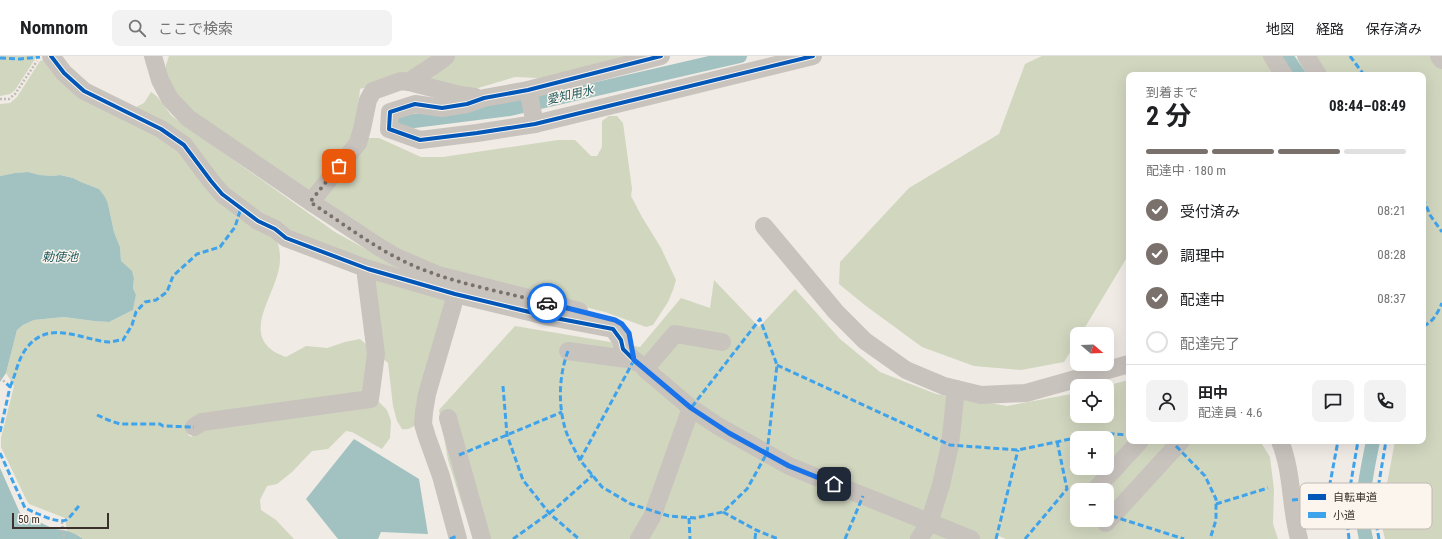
<!DOCTYPE html>
<html lang="ja">
<head>
<meta charset="utf-8">
<style>
	:root { --surface:#fff; --page:#f2f2f2; --text:#202124; --muted:#757577; --line:#e0e0e0; --accent:#7a716c }
	body { margin:0; font-family:"Roboto Condensed","Noto Sans JP",sans-serif; background:var(--page); color:var(--text); height:100vh; display:flex; flex-direction:column; font-size:15px; white-space:nowrap }
	* { box-sizing:border-box; margin:0 }
	p { font-size:13px; color:var(--muted) }
	.icon { flex:none; width:22px; height:22px; fill:none; stroke:currentColor; stroke-width:2; stroke-linecap:round; stroke-linejoin:round }
	.map { position:relative; flex:1; overflow:hidden }
	.drawer { position:absolute; left:1126px; top:16px; width:300px; height:372px; display:flex; flex-direction:column; background:var(--surface); border-radius:8px; box-shadow:0 4px 16px #0002 }
	.drawer>* { flex:none }
	.needle { width:26px; rotate:109deg }
	.controls { position:absolute; left:1070px; top:271px; display:grid; gap:8px }
	.controls a { display:grid; place-items:center; width:44px; height:44px; border-radius:8px; background:var(--surface); box-shadow:0 4px 16px #0002; font-size:20px }
	.scale { position:absolute; left:12px; bottom:10px; width:97px; box-sizing:border-box; padding-left:4px; border:2px solid #3b302b; border-top:0; font-size:11px; line-height:14px; white-space:nowrap; color:#3b302b; -webkit-text-stroke:3px #fbf5ee; paint-order:stroke }
	.pin { position:absolute; display:grid; place-items:center; width:34px; height:34px; color:#fff; margin:-17px; border-radius:8px; box-shadow:0 2px 6px #0006 }
	.courier { position:absolute; display:grid; place-items:center; width:40px; height:40px; margin:-20px; border:3px solid #1a73e8; border-radius:50%; background:#fff; color:#222; box-shadow:0 1px 5px #0007 }
	.head em { font-style:normal; font-weight:700 }
	.head div { display:flex; flex-direction:column-reverse }
	.head { display:flex; align-items:center; justify-content:space-between; height:68px; padding:0 20px }
	h1 { font-size:26px; font-weight:700; line-height:30px }
	.bar { display:grid; grid-template-columns:repeat(4,1fr); gap:6px 4px; align-content:center; height:48px; padding:0 20px }
	.bar i { height:5px; border-radius:3px; background:var(--line) }
	.bar .current { background:var(--accent) }
	.bar p { grid-column:span 4 }
	.line { display:flex; align-items:center; gap:10px; padding:0 20px; border-top:1px solid var(--line) }
	.line div { flex:1 }
	.round { display:grid; place-items:center; flex:none; width:42px; height:42px; border-radius:8px; background:var(--page) }
	ol { padding:0 20px; list-style:none }
	li { display:flex; align-items:center; gap:12px; height:44px }
	li p { margin-inline-start:auto }
	li .icon { padding:4px; border-radius:50%; background:var(--accent); color:#fff; stroke-width:4 }
	li:last-child { color:var(--muted) }
	li i { width:22px; height:22px; border:2px solid var(--line); border-radius:50% }
	header { display:flex; align-items:center; gap:24px; box-sizing:border-box; height:56px; padding:0 20px; background:var(--surface); border-bottom:1px solid var(--line) }
	header strong { font-size:19px }
	nav { display:flex; gap:22px; margin-inline-start:auto; font-size:14px }
	.search { width:280px; height:36px; background:var(--page); display:flex; align-items:center; gap:10px; box-sizing:border-box; padding:0 14px; border-radius:8px; color:var(--muted); font-size:15px }
	.map>svg:first-child { display:block }
	.green { fill:#d1d6bf; fill-rule:evenodd }
	.water { fill:#a1c2c1 }
	.lines { fill:none; stroke-linecap:round; stroke-linejoin:round }
	.canal { stroke:#a1c2c1; stroke-width:14 }
	.path { stroke:#c2bbb6; stroke-width:2.5; stroke-dasharray:2 2; stroke-linecap:butt }
	.minor { stroke:#c9c3be; stroke-width:18 }
	.quiet { stroke:#3fa3eb; stroke-width:3; stroke-dasharray:6 3; stroke-linecap:butt }
	.cycleway-casing { stroke:#fbf5ee; stroke-width:6 }
	.cycleway { stroke:#0057b8; stroke-width:4 }
	.done { stroke:#7a716c; stroke-width:4; stroke-dasharray:0 7.2 }
	.route { stroke:#1a73e8; stroke-width:5 }
	.labels { text-anchor:middle; dominant-baseline:central; stroke-width:3; stroke-linejoin:round; paint-order:stroke }
	.water-label { font-size:12px; font-style:italic; fill:#1f5a5e; stroke:#fbf5ee }
	.key { fill:#fbf5ee; stroke:#c1bab4; stroke-width:1 }
	.key-label { font-size:11px; fill:#3b302b }
</style>
</head>
<body>
<header>
<strong>Nomnom</strong>
<div class="search"><svg class="icon" aria-label="search" viewBox="0 0 24 24"><circle cx="10" cy="10" r="6"/><path d="M15 15l6 6"/></svg>ここで検索</div>
<nav><a>地図</a><a>経路</a><a>保存済み</a></nav>
</header>
<div class="map">
<svg width="1442" height="483" viewBox="0 0 1442 483">
	<rect width="100%" height="100%" fill="#f0ebe5"/>
	<!-- green -->
	<g class="green">
		<path d="M 0,0 L 37,0 L 15,34 L 10,38 L 0,40 Z"/>
		<path d="M 169,0 L 441,0 L 401,21 L 360,33 L 355,76 L 350,87 L 312,135 L 305,134 L 190,54 L 174,36 L 166,21 L 166,9 Z"/>
		<path d="M 450,0 L 645,0 L 602,10 L 538,22 L 515,21 L 475,33 L 417,24 Z"/>
		<path d="M 1042,0 L 1268,0 L 1279,19 L 1129,19 L 1129,198 L 1081,278 L 1077,278 L 1077,285 L 1064,306 L 1021,314 L 974,310 L 922,291 L 866,250 L 839,228 L 840,206 L 909,132 L 999,78 L 1025,8 Z"/>
		<path d="M 1313,0 L 1432,0 L 1442,13 L 1442,483 L 1385,483 L 1382,471 L 1382,455 L 1395,385 L 1423,385 L 1423,19 L 1326,19 Z"/>
		<path d="M 46,3 L 168,85 L 277,185 C 280,193 281,203 279,212 C 273,244 237,284 286,301 L 306,290 L 327,292 L 345,286 L 360,283 L 367,289 L 368,303 L 364,341 L 192,368 L 188,379 L 192,381 L 195,374 L 378,345 L 387,354 L 391,365 L 390,382 L 382,393 L 352,376 L 346,375 L 328,393 L 312,395 L 292,416 L 277,428 L 267,430 L 260,444 L 261,454 L 276,464 L 294,483 L 83,483 L 80,480 L 67,476 L 65,462 L 29,448 L 26,443 L 1,391 L 1,382 L 14,330 L 6,317 L 17,274 L 23,269 L 34,264 L 64,261 L 94,265 L 109,266 L 133,254 L 136,239 L 133,232 L 134,223 L 121,205 L 120,191 L 114,176 L 108,148 L 99,133 L 81,126 L 73,122 L 60,119 L 53,120 L 40,119 L 28,116 L 15,117 L 0,120 L 0,48 L 10,47 L 17,41 L 40,5 Z"/>
		<path d="M 151,36 C 161,42 165,53 173,61 L 335,176 L 396,210 L 427,221 L 391,217 L 258,160 L 134,52 L 144,47 Z"/>
		<path d="M 609,60 L 617,60 L 623,67 L 632,133 L 631,140 L 642,161 L 661,192 L 676,224 L 673,234 L 668,246 L 653,269 L 646,271 L 605,256 L 473,224 L 396,195 L 320,141 L 367,82 L 379,82 L 421,101 L 443,101 L 558,84 L 575,84 L 591,100 L 597,100 L 602,91 L 602,65 Z"/>
		<path d="M 371,220 L 445,239 L 449,249 L 418,365 C 414,371 410,374 402,373 L 397,365 L 393,350 L 388,307 L 380,300 Z"/>
		<path d="M 714,224 L 759,271 L 795,233 L 840,283 L 880,316 L 936,338 L 1007,350 L 1077,337 L 1077,360 L 1107,360 L 1107,330 L 1105,330 L 1129,324 L 1129,385 L 1260,385 L 1270,401 L 1274,434 L 1273,468 L 1278,483 L 1006,483 L 999,480 L 996,483 L 473,483 L 448,404 L 439,354 L 515,270 L 640,291 L 681,242 L 710,252 ZM 1077,382 L 1107,382 L 1107,412 L 1077,412 ZM 1077,434 L 1107,434 L 1107,464 L 1077,464 Z"/>
	</g>
	<!-- water -->
	<g class="water">
		<path d="M 28,116 L 40,119 L 53,120 L 60,119 L 73,122 L 81,126 L 99,133 L 105,141 L 108,148 L 114,176 L 120,191 L 121,205 L 132,215 L 134,223 L 133,232 L 136,239 L 133,254 L 109,266 L 94,265 L 64,261 L 34,264 L 23,269 L 17,274 L 6,317 L 0,326 L 0,120 L 15,117 Z"/>
		<path d="M 354,383 L 419,423 L 428,478 L 381,476 L 378,483 L 338,483 L 306,443 Z"/>
		<path d="M 0,412 L 20,457 L 54,473 C 63,473 76,477 83,483 L 0,483 Z"/>
	</g>
	<g class="lines">
		<!-- canal -->
		<g class="canal">
			<path d="M 1286,0 L 1299,19"/>
			<path d="M 398,67 L 510,53 L 740,0"/>
			<path d="M 1366,483 C 1358,451 1367,416 1373,385"/>
		</g>
		<!-- path -->
		<g class="path">
			<path d="M 0,43 L 9,43 L 15,38 L 37,5"/>
			<path d="M 0,322 L 6,327"/>
			<path d="M 62,466 L 64,483"/>
		</g>
		<!-- minor -->
		<g class="minor">
			<path d="M 51,0 L 64,17 L 84,35 L 161,73 L 184,89 L 211,125 L 222,138 L 258,165 L 275,173 L 286,182 L 368,213 L 455,238 L 550,261 L 613,273 L 621,284 L 623,293 L 634,304"/>
			<path d="M 153,0 L 160,24 L 170,43 L 188,62 L 311,146 L 379,191 L 396,201 L 438,219 L 579,255"/>
			<path d="M 661,0 L 528,34 L 484,42 L 467,48 L 442,52 L 415,48 L 390,56 L 389,73 L 420,84 L 477,77 L 535,68 L 813,0"/>
			<path d="M 1272,0 L 1284,19"/>
			<path d="M 1306,0 L 1318,19"/>
			<path d="M 1439,0 L 1442,4"/>
			<path d="M 409,26 L 460,39 L 475,41"/>
			<path d="M 528,34 L 535,68"/>
			<path d="M 311,146 L 358,87 L 362,73 L 368,44 L 373,35 L 401,25 L 409,26 C 421,16 434,11 446,0"/>
			<path d="M 764,170 L 836,256 L 865,285 L 906,314 L 944,330 L 981,339 L 1026,337 L 1129,308"/>
			<path d="M 455,238 L 453,249 L 427,338 L 424,356 L 423,368 L 427,381 L 441,420 L 458,483"/>
			<path d="M 568,295 L 634,304 L 638,307"/>
			<path d="M 691,352 L 718,370 L 789,410 L 971,483"/>
			<path d="M 448,362 L 482,483"/>
			<path d="M 194,371 L 202,366 L 370,343 L 376,298 L 366,220 L 368,213"/>
			<path d="M 1280,385 C 1293,417 1290,450 1299,483"/>
			<path d="M 1095,434 L 1140,385"/>
			<path d="M 1106,467 L 1181,385"/>
			<path d="M 639,483 L 652,461 L 691,352 L 645,313 L 675,278 L 722,286"/>
			<path d="M 919,483 L 929,467 L 941,429 L 950,389 L 956,333"/>
		</g>
		<!-- quiet -->
		<g class="quiet">
			<path d="M 1350,0 L 1364,19"/>
			<path d="M 0,2 L 20,3 L 40,1"/>
			<path d="M 1423,142 L 1430,159 L 1442,176"/>
			<path d="M 1423,270 C 1433,267 1438,256 1442,247"/>
			<path d="M 568,295 C 559,319 558,348 565,372 C 568,383 575,394 580,404"/>
			<path d="M 634,304 L 580,404 L 602,431 L 631,448 L 669,460 L 695,462 L 723,456 L 747,433 L 767,397 L 777,309 L 760,263 L 691,352"/>
			<path d="M 777,309 L 950,389 L 1018,394 L 1099,377 L 1129,379"/>
			<path d="M 503,330 L 507,379 L 523,424 L 549,457 L 579,483"/>
			<path d="M 10,331 C 15,320 17,309 22,299 C 44,261 75,282 108,286 C 113,286 118,284 123,284 L 132,269 L 136,256 L 145,246 L 156,244 L 167,236 L 173,220 L 197,198 L 220,191 L 235,171 L 241,152"/>
			<path d="M 97,359 L 108,364 L 120,368 L 160,368 L 163,370 L 194,371"/>
			<path d="M 0,376 L 10,331 L 6,327"/>
			<path d="M 1176,390 L 1205,420 L 1216,443 L 1216,464 L 1210,483"/>
			<path d="M 0,397 L 25,452 C 34,456 57,468 66,464 C 71,461 75,454 79,450"/>
			<path d="M 459,399 L 562,356"/>
			<path d="M 1292,444 L 1322,441 L 1328,438 L 1338,385"/>
			<path d="M 1216,448 L 1268,432"/>
			<path d="M 723,456 L 756,474 L 778,483"/>
			<path d="M 1112,460 L 1184,483"/>
			<path d="M 689,462 L 690,483"/>
			<path d="M 450,483 L 457,480"/>
			<path d="M 513,483 L 555,453 L 593,419"/>
			<path d="M 755,483 L 756,474"/>
			<path d="M 845,483 L 863,440"/>
			<path d="M 996,483 L 1018,394"/>
			<path d="M 1025,483 L 1067,433 L 1057,385"/>
			<path d="M 1349,483 L 1346,455 L 1358,385"/>
			<path d="M 1379,483 L 1374,456 L 1386,385"/>
		</g>
		<defs>
			<g id="cycleway">
				<path d="M 51,0 L 64,17 L 84,35 L 161,73 L 184,89 L 211,125 L 222,138 L 258,165 L 275,173 L 286,182 L 368,213 L 455,238 L 550,261 L 613,273 L 621,284 L 623,293 L 634,304"/>
				<path d="M 661,0 L 528,34 L 484,42 L 467,48 L 442,52 L 415,48 L 390,56 L 389,73 L 420,84 L 477,77 L 535,68 L 813,0"/>
			</g>
		</defs>
		<!-- cycleway casing -->
		<use href="#cycleway" class="cycleway-casing"/>
		<!-- cycleway -->
		<use href="#cycleway" class="cycleway"/>
	</g>
	<g class="lines">
		<!-- done -->
		<path class="done" d="M 339,110 L 310,146 C 344,168 377,194 414,210 C 456,228 503,236 547,247"/>
		<!-- route -->
		<path class="route" d="M 547,247 L 615,264 L 622,268 L 629,277 L 634,304 L 691,352 L 729,377 L 789,410 L 834,428"/>
	</g>
	<g class="labels">
		<!-- water labels -->
		<g class="water-label">
			<text transform="translate(570 39) rotate(-13)">愛知用水</text>
			<text x="60" y="201">勅使池</text>
		</g>
	</g>
	<!-- legend -->
	<rect x="1300" y="427" width="132" height="46" rx="6" class="key"/>
	<rect x="1308" y="438" width="18" height="6" fill="#0057b8"/>
	<rect x="1308" y="456" width="18" height="6" fill="#3fa3eb"/>
	<g class="key-label">
		<text x="1333" y="445">自転車道</text>
		<text x="1333" y="463">小道</text>
	</g>
</svg>
<div class="controls">
<a><svg class="needle" viewBox="-14 -14 28 28"><path d="M0-13l5 13h-10z" fill="#e53935"/><path d="M0 13l5-13h-10z" fill="#757577"/></svg></a>
<a><svg class="icon" aria-label="locate" viewBox="0 0 24 24"><circle cx="12" cy="12" r="6"/><path d="M12 2v4M12 18v4M2 12h4M18 12h4"/></svg></a>
<a>+</a>
<a>−</a>
</div>
<div class="scale">50 m</div>
<div class="pin" style="left:339px;top:110px;background:#ea580c"><svg class="icon" aria-label="bag" viewBox="0 0 24 24"><path d="M5 8h14l-1 12H6zM9 8a3 3 0 0 1 6 0"/></svg></div>
<div class="pin" style="left:834px;top:428px;background:#1f2937"><svg class="icon" aria-label="home" viewBox="0 0 24 24"><path d="M3 11l9-7 9 7M6 9v11h12V9"/></svg></div>
<div class="courier" style="left:547px;top:247px"><svg class="icon" aria-label="car" viewBox="0 0 24 24"><path d="M5 17H2v-5l4-1 3-4h7l3 4 3 1v5h-3M9 17h6M6 11h13"/><circle cx="7" cy="17" r="2"/><circle cx="17" cy="17" r="2"/></svg></div>
<section class="drawer">
<div class="head"><div><h1>2 分</h1><p>到着まで</p></div><em>08:44–08:49</em></div>
<div class="bar"><i class="current"></i><i class="current"></i><i class="current"></i><i></i><p>配達中 · 180 m</p></div>
<ol>
<li><svg class="icon" aria-label="check" viewBox="0 0 24 24"><path d="M5 12l5 5 9-10"/></svg>受付済み<p>08:21</p></li>
<li><svg class="icon" aria-label="check" viewBox="0 0 24 24"><path d="M5 12l5 5 9-10"/></svg>調理中<p>08:28</p></li>
<li><svg class="icon" aria-label="check" viewBox="0 0 24 24"><path d="M5 12l5 5 9-10"/></svg>配達中<p>08:37</p></li>
<li><i></i>配達完了</li>
</ol>
<div class="line" style="height:72px"><a class="round"><svg class="icon" aria-label="person" viewBox="0 0 24 24"><circle cx="12" cy="8" r="4"/><path d="M4 21q1-7 8-7t8 7"/></svg></a><div><b>田中</b><p>配達員 · 4.6</p></div><a class="round"><svg class="icon" aria-label="chat" viewBox="0 0 24 24"><path d="M4 5h16v11H9l-5 4z"/></svg></a><a class="round"><svg class="icon" aria-label="phone" viewBox="0 0 24 24"><path d="M5 4h4l2 5-3 2q2 4 5 5l2-3 5 2v4C11 20 4 13 5 4z"/></svg></a></div>
</section>
</div>
</body>
</html>
